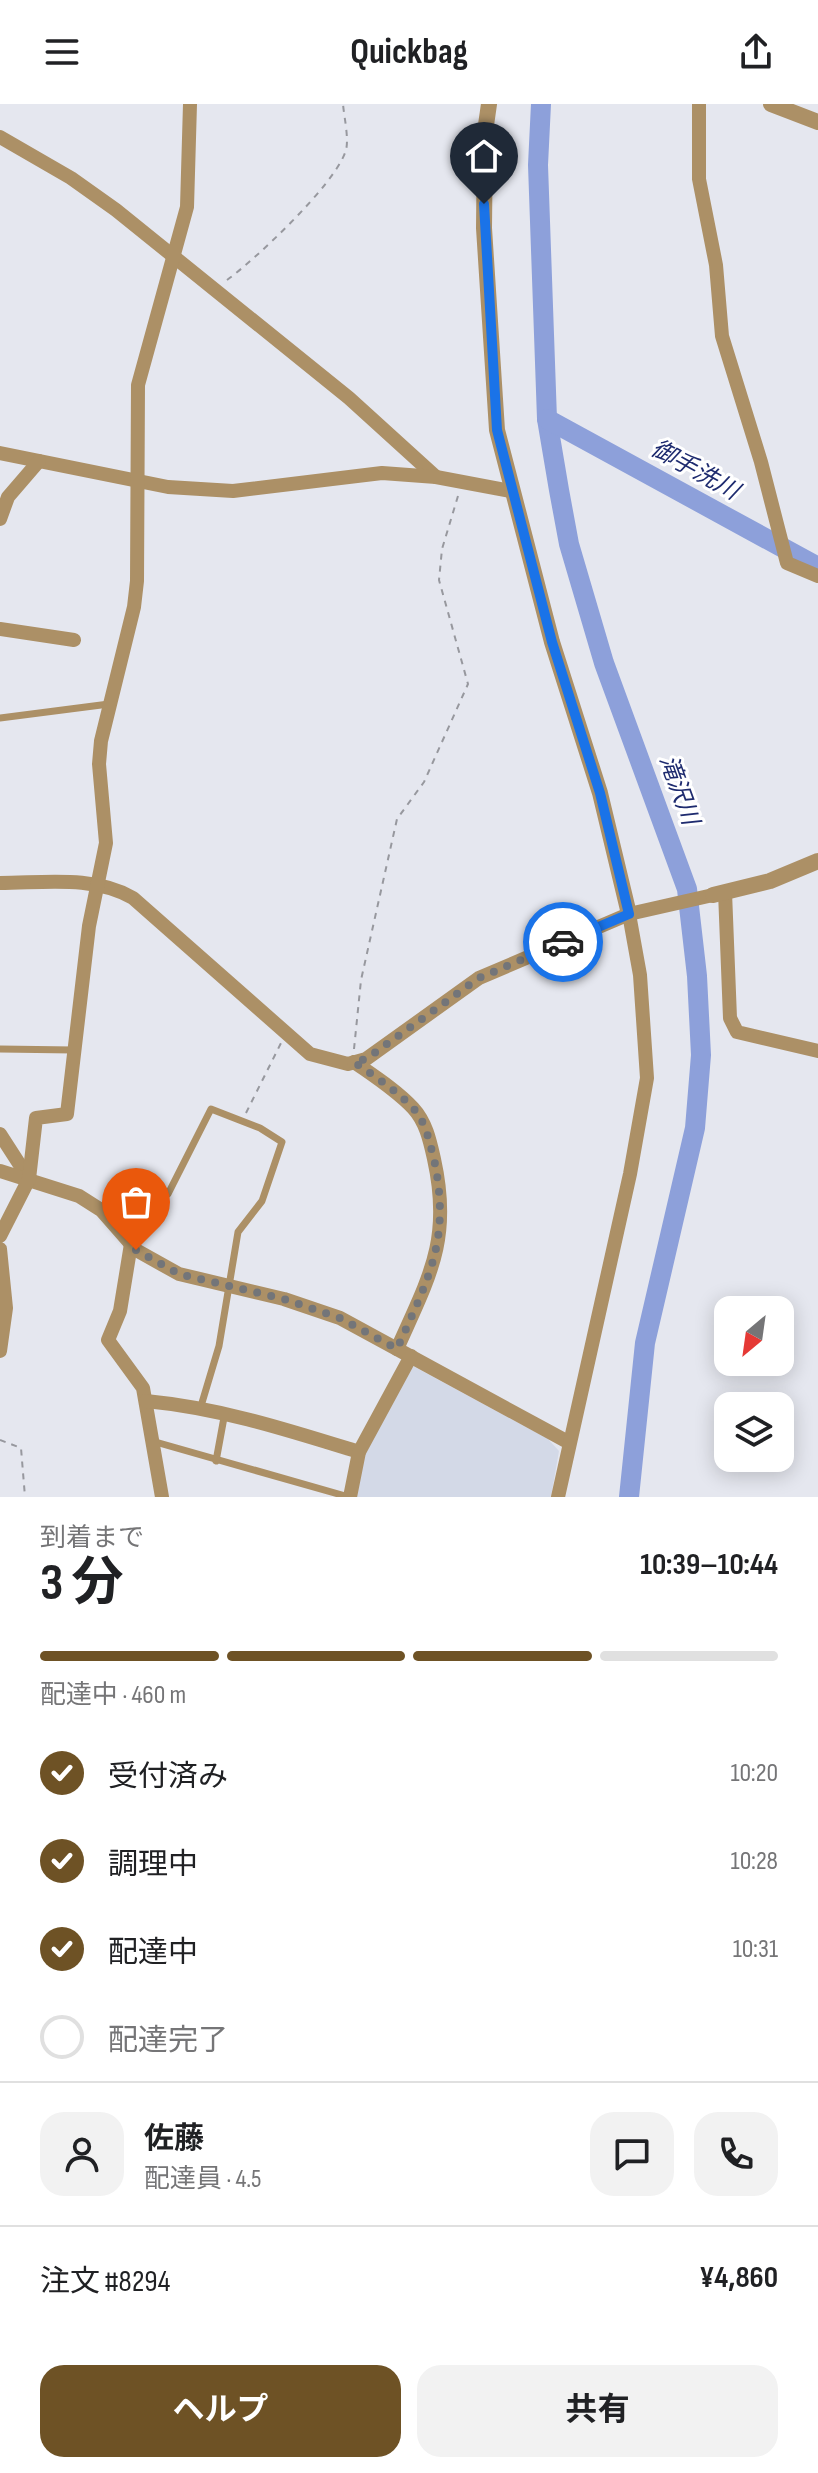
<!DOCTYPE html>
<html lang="ja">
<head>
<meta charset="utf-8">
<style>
	:root { --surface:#fff; --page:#f2f2f2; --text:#202124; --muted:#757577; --line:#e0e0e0; --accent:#6e5225 }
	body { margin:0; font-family:"Sofia Sans Condensed","Noto Sans JP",sans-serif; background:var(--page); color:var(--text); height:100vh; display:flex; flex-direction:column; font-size:30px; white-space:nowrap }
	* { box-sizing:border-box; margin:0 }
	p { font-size:26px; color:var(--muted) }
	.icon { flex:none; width:44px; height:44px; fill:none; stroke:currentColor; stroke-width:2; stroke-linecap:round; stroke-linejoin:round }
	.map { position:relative; height:1393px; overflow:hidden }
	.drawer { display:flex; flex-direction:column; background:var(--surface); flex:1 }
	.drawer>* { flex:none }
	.needle { width:52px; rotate:209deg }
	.tools { position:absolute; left:714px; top:1192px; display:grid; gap:16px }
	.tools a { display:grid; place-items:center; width:80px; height:80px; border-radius:16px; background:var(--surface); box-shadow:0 4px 20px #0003; font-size:40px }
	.pin { position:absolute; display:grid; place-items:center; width:68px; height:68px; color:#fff; margin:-82px -34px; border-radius:50% 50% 50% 0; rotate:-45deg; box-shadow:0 0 8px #0007 }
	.pin .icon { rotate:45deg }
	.courier { position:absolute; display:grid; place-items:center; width:80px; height:80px; margin:-40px; border:6px solid #1a73e8; border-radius:50%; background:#fff; color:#222; box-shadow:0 2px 10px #0007 }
	.head em { font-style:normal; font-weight:700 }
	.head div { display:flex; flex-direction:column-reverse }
	.head { display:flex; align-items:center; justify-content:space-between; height:136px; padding:0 40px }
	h1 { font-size:52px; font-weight:700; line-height:60px }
	.bar { display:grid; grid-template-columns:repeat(4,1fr); gap:12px 8px; align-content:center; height:96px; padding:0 40px }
	.bar i { height:10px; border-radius:6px; background:var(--line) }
	.bar .selected { background:var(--accent) }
	.bar p { grid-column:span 4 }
	.line { display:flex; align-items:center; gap:20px; padding:0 40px; border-top:2px solid var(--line) }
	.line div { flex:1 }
	.round { display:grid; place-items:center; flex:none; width:84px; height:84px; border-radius:24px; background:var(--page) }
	ol { padding:0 40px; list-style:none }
	li { display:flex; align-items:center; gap:24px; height:88px }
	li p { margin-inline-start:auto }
	li .icon { padding:8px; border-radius:50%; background:var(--accent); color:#fff; stroke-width:4 }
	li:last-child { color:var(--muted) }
	li i { width:44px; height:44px; border:4px solid var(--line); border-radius:50% }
	.primary-button { display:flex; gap:16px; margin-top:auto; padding:16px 40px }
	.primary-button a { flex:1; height:92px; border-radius:24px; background:var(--accent); color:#fff; font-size:32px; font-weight:700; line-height:92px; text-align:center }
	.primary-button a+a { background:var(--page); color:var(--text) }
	header { display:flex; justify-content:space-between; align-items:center; height:104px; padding:0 40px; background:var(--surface); font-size:36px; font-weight:700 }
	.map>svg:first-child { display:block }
	.built { fill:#d3d9e7 }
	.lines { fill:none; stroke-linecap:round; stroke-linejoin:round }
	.river { stroke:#8da0da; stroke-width:20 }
	.path { stroke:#97989e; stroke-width:2; stroke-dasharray:6 6; stroke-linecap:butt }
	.service { stroke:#ac9066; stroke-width:7 }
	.minor { stroke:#ac9066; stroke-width:14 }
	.tertiary { stroke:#ac9066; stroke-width:16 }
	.done { stroke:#737579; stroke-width:8; stroke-dasharray:0 14.4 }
	.route { stroke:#1a73e8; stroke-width:10 }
	.labels { text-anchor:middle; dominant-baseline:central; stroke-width:6; stroke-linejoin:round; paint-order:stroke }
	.water-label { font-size:24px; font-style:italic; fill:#1e2b6f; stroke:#fff }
</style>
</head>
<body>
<header><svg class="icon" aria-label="menu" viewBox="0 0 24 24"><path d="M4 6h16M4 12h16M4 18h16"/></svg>Quickbag<svg class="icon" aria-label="share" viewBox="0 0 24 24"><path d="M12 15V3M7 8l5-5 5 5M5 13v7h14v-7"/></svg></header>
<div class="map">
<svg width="818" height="1393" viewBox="0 0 818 1393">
	<rect width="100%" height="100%" fill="#e5e7ef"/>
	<!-- built -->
	<path class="built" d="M 413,1262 L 548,1335 L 559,1347 L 551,1393 L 355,1393 L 365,1344 Z"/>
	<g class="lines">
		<!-- river -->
		<g class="river">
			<path d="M 541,0 L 538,61 L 547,315 L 559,386 L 569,440 L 604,559 L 687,785 L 697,872 L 701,951 L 695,1024 L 645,1239 L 629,1393"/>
			<path d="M 547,315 L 818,463"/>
		</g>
		<!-- path -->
		<g class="path">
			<path d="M 227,176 C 257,154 332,83 345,49 C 350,38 344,13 343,0"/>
			<path d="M 354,945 L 361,876 L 397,715 L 424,678 L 468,580 L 439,476 L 442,445 L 458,392"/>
			<path d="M 246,1009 L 281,939"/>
			<path d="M 0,1336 L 21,1344 L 25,1393"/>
		</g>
		<!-- service -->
		<g class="service">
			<path d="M 0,614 L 109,600"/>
			<path d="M 0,945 L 73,946"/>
			<path d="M 103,1105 L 152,1100 L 168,1090 L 211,1005 L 260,1024 L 282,1038 L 262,1097 L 238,1128 L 219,1242 L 201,1302"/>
			<path d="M 152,1337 L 349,1393"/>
			<path d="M 216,1357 L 225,1308"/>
		</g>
		<!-- minor -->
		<g class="minor">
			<path d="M 699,0 L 699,75 L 716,161 L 722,232 L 761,358 L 787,459 L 818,472"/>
			<path d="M 0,33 L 71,74 L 116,106 L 349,294 L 436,373"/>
			<path d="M 0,349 L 168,383 L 233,387 L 382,369 L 436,373 L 511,387"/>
			<path d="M 0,415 L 8,393 L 39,357"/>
			<path d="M 0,525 L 74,536"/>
			<path d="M 0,779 C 44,779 93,771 133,794 L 310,950 L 348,960 L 366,955 L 479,874 L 629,810 L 713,791"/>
			<path d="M 725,788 L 730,914 L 737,928 L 818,947"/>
			<path d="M 354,958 C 374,972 396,986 413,1004 C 426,1018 430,1037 434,1055 C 452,1136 429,1173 397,1245"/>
			<path d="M 0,1030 L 29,1075"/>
			<path d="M 0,1067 L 79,1092 L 101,1106 L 136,1146 L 179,1170 L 284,1195 L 340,1214 L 568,1338"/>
			<path d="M 0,1132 L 29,1075 L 36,1014 L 67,1010 L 89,822 L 106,739 L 99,660 L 101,637 L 134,503 L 137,477 L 138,281 L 187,103 L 190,0"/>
			<path d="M 131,1140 L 120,1207 L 108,1236 L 143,1284 L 162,1393"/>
			<path d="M 0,1145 L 6,1204 L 0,1247"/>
			<path d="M 146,1297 C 220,1304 288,1326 359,1348"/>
			<path d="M 350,1393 L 359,1348 L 411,1252"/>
			<path d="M 558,1393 L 630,1070 L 647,974 L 640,871 L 629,810"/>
		</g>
		<!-- tertiary -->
		<g class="tertiary">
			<path d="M 489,0 L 485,28 L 484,124 L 497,326 L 552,538 L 600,689 L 629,810"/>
			<path d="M 771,0 L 818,18"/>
			<path d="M 713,791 L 770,777 L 818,757"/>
		</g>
	</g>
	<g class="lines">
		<!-- done -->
		<path class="done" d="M 136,1146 L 179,1170 L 284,1195 L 340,1214 L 397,1245 C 429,1173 451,1136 434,1055 C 429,1037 426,1018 413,1004 C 396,986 374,972 354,958 L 366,955 L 479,874 L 563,838"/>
		<!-- route -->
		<path class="route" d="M 484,100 L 497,326 L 552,538 L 600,689 L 629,810 L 563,838"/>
	</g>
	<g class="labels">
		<!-- water labels -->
		<g class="water-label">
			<text transform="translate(695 366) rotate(29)">御手洗川</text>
			<text transform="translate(679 686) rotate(70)">滝沢川</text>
		</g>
	</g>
</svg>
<div class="tools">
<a><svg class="needle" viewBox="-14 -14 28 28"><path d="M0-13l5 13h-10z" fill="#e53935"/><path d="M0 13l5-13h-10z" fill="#757577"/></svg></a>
<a><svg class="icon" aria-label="layers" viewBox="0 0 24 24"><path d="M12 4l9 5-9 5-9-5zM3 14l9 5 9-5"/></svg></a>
</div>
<div class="pin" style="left:136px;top:1146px;background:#ea580c"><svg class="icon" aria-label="bag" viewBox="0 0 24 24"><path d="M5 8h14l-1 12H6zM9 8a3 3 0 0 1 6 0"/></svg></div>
<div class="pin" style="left:484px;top:100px;background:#1f2937"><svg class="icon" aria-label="home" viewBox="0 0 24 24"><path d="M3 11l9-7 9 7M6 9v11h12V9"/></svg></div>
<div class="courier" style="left:563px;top:838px"><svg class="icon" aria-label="car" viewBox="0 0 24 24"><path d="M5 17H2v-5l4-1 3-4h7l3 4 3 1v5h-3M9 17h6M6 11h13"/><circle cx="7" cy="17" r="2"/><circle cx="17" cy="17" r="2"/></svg></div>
</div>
<section class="drawer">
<div class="head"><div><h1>3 分</h1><p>到着まで</p></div><em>10:39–10:44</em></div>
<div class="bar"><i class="selected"></i><i class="selected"></i><i class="selected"></i><i></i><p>配達中 · 460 m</p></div>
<ol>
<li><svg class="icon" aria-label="check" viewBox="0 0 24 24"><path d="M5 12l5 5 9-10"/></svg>受付済み<p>10:20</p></li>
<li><svg class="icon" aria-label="check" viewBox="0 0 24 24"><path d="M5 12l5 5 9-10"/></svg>調理中<p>10:28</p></li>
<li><svg class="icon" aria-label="check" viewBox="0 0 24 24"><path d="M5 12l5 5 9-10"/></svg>配達中<p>10:31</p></li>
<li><i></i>配達完了</li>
</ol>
<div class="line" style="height:144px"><a class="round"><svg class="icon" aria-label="person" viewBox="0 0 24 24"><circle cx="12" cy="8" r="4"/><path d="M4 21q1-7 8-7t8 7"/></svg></a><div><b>佐藤</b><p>配達員 · 4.5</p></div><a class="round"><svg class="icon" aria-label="chat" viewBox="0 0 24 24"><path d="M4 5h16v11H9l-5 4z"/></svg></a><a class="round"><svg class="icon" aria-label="phone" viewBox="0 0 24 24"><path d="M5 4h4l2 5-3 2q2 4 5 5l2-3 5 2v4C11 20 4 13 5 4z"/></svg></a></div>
<div class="line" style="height:104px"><div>注文 #8294</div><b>¥4,860</b></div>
<div class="primary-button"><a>ヘルプ</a><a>共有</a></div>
</section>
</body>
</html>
